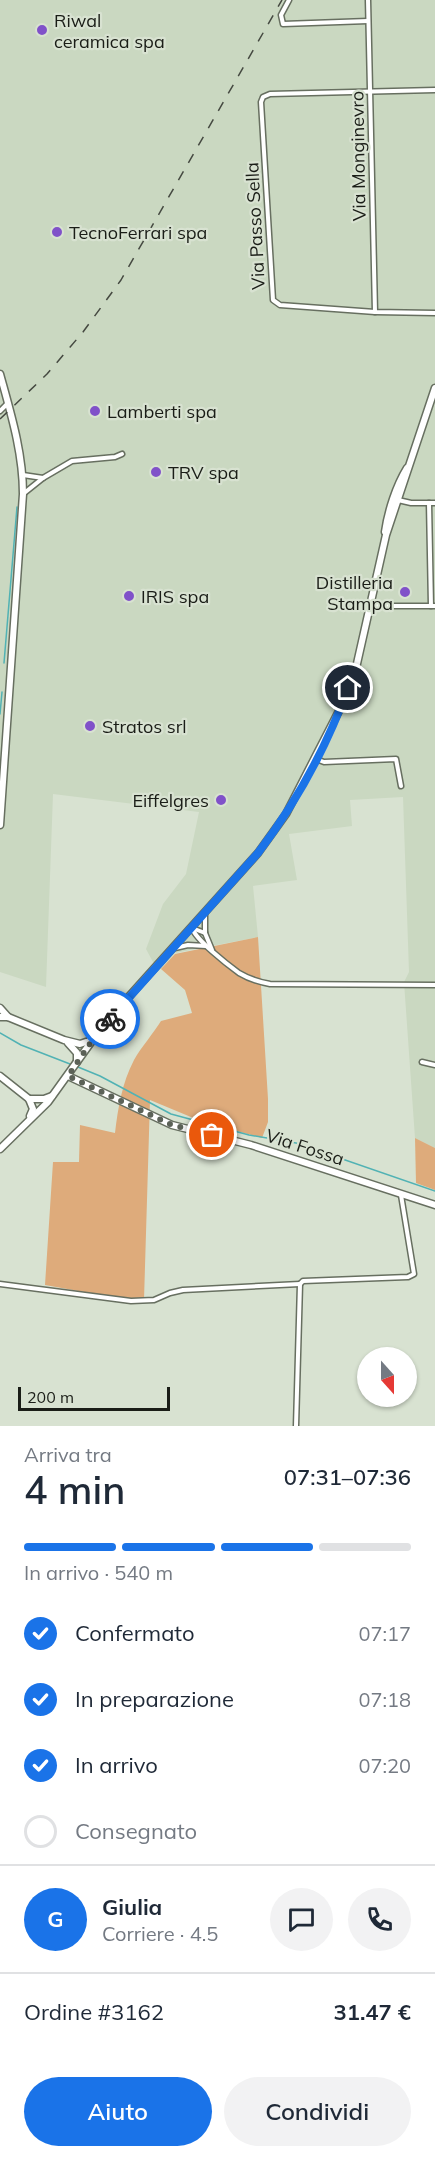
<!DOCTYPE html>
<html lang="it">
<head>
<meta charset="utf-8">
<style>
	:root { --surface:#fff; --page:#f2f2f3; --text:#1f2937; --muted:#747a83; --line:#e0e1e3; --accent:#1a73e8 }
	body { margin:0; font-family:Mulish,sans-serif; background:var(--page); color:var(--text); height:100vh; display:flex; flex-direction:column; font-size:22px; white-space:nowrap }
	* { box-sizing:border-box; margin:0 }
	p { font-size:20px; color:var(--muted) }
	.icon { flex:none; width:33px; height:33px; fill:none; stroke:currentColor; stroke-width:2; stroke-linecap:round; stroke-linejoin:round }
	.map { position:relative; height:1426px; overflow:hidden }
	.details { display:flex; flex-direction:column; background:var(--surface); flex:1 }
	.details>* { flex:none }
	.needle { width:39px; rotate:159deg }
	.tools { position:absolute; left:357px; top:1347px; display:grid; gap:12px }
	.tools a { display:grid; place-items:center; width:60px; height:60px; border-radius:50%; background:var(--surface); box-shadow:0 2px 4px #0004; font-size:30px }
	.scale { position:absolute; left:18px; bottom:15px; width:152px; box-sizing:border-box; padding-left:6px; border:3px solid #1a1d17; border-top:0; font-size:16px; line-height:21px; white-space:nowrap; color:#1a1d17; -webkit-text-stroke:4px #d8e2d1; paint-order:stroke }
	.pin { position:absolute; display:grid; place-items:center; width:51px; height:51px; color:#fff; margin:-26px; border:3px solid #fff; border-radius:50%; box-shadow:0 2px 6px #0007 }
	.courier { position:absolute; display:grid; place-items:center; width:60px; height:60px; margin:-30px; border:4px solid #1a73e8; border-radius:50%; background:#fff; color:#222; box-shadow:0 2px 8px #0007 }
	.overview em { font-style:normal; font-weight:600 }
	.overview div { display:flex; flex-direction:column-reverse }
	.overview { display:flex; align-items:center; justify-content:space-between; height:102px; padding:0 24px }
	h1 { font-size:39px; font-weight:600; line-height:45px }
	.bar { display:grid; grid-template-columns:repeat(4,1fr); gap:9px 6px; align-content:center; height:72px; padding:0 24px }
	.bar i { height:8px; border-radius:4px; background:var(--line) }
	.bar .on { background:var(--accent) }
	.bar p { grid-column:span 4 }
	.line { display:flex; align-items:center; gap:15px; padding:0 24px; border-top:2px solid var(--line) }
	.line div { flex:1 }
	.round { display:grid; place-items:center; flex:none; width:63px; height:63px; border-radius:32px; background:var(--page) }
	ol { padding:0 24px; list-style:none }
	li { display:flex; align-items:center; gap:18px; height:66px }
	li p { margin-inline-start:auto }
	li .icon { padding:6px; border-radius:50%; background:var(--accent); color:#fff; stroke-width:4 }
	li:last-child { color:var(--muted) }
	li i { width:33px; height:33px; border:3px solid var(--line); border-radius:50% }
	.cta { display:flex; gap:12px; margin-top:auto; padding:12px 24px }
	.cta a { flex:1; height:69px; border-radius:36px; background:var(--accent); color:#fff; font-size:24px; font-weight:600; line-height:69px; text-align:center }
	.cta a+a { background:var(--page); color:var(--text) }
	.map>svg:first-child { display:block }
	.built { fill:#cad8c1 }
	.green { fill:#deab7b }
	.lines { fill:none; stroke-linecap:round; stroke-linejoin:round }
	.stream { stroke:#51b2b4; stroke-width:1.5 }
	.street-casing { stroke:#676f60; stroke-width:7 }
	.secondary-casing { stroke:#676f60; stroke-width:9 }
	.street { stroke:#fff; stroke-width:4 }
	.secondary { stroke:#fff; stroke-width:6 }
	.rail { stroke:#454941; stroke-width:1.5; stroke-dasharray:10 10; stroke-linecap:butt }
	.done { stroke:#5c6258; stroke-width:6; stroke-dasharray:0 10.8 }
	.route { stroke:#1a73e8; stroke-width:8 }
	.poi-dot { fill:#8051c9; stroke:#d8e2d1; stroke-width:2 }
	.labels { text-anchor:middle; dominant-baseline:central; stroke-width:4.5; stroke-linejoin:round; paint-order:stroke }
	.poi-label { font-size:18px; fill:#1a1d17; stroke:#d8e2d1; text-anchor:start }
	.street-label { font-size:18px; fill:#1a1d17; stroke:#d8e2d1 }
</style>
</head>
<body>
<div class="map">
<svg width="435" height="1426" viewBox="0 0 435 1426">
	<rect width="100%" height="100%" fill="#d8e2d1"/>
	<!-- built -->
	<path class="built" d="M 0,0 L 435,0 L 435,1148 L 415,1138 L 404,982 L 409,972 L 403,797 L 350,800 L 352,826 L 289,834 L 297,880 L 253,886 L 258,937 L 175,953 L 161,969 L 153,962 L 146,949 L 163,904 L 186,874 L 199,812 L 53,794 L 46,987 L 0,972 Z"/>
	<!-- green -->
	<g class="green">
		<path d="M 258,937 L 268,1099 L 268,1122 L 262,1138 L 203,1122 L 150,1100 L 144,1300 L 129,1300 L 45,1285 L 53,1162 L 79,1162 L 80,1125 L 115,1133 C 118,1108 122,1083 134,1060 C 142,1046 153,1034 161,1021 L 192,1013 L 185,990 L 161,969 L 175,954 Z"/>
		<path d="M 415,1138 L 435,1148 L 435,1190 L 416,1183 Z"/>
	</g>
	<g class="lines">
		<!-- stream -->
		<g class="stream">
			<path d="M 4,663 L 17,507"/>
			<path d="M 0,714 L 2,692"/>
			<path d="M 0,1033 L 21,1045 L 70,1064"/>
			<path d="M 78,1067 L 100,1076 L 171,1114 L 249,1135 L 296,1143 L 435,1191"/>
		</g>
		<defs>
			<g id="street">
				<path d="M 289,0 L 281,15 L 283,24 L 368,21"/>
				<path d="M 368,0 L 375,312"/>
				<path d="M 435,90 L 270,94 L 263,97 L 261,102 L 273,300 L 280,305 L 375,312 L 435,313"/>
				<path d="M 0,411 L 7,404"/>
				<path d="M 23,475 L 43,478"/>
				<path d="M 23,494 L 43,478 L 72,461 L 115,457 L 122,454"/>
				<path d="M 398,500 L 411,503 L 435,503"/>
				<path d="M 429,503 L 431,606"/>
				<path d="M 371,606 L 435,606"/>
				<path d="M 316,759 L 324,762 L 396,759 L 401,786"/>
				<path d="M 205,914 L 205,933 L 212,950"/>
				<path d="M 192,928 C 196,940 228,965 239,973 C 249,979 259,982 270,984 L 435,985"/>
				<path d="M 192,928 L 205,933"/>
				<path d="M 175,948 L 188,945 L 206,946"/>
				<path d="M 422,1062 L 435,1065"/>
				<path d="M 0,1284 L 131,1301 L 154,1300 L 170,1293 L 183,1290 L 300,1284"/>
				<path d="M 296,1426 L 300,1284 L 303,1281 L 408,1277 L 414,1274 L 401,1195"/>
			</g>
			<g id="secondary">
				<path d="M 0,374 C 11,414 23,453 23,494 L 0,825"/>
				<path d="M 385,532 C 388,511 396,486 407,468"/>
				<path d="M 0,1008 L 8,1017"/>
				<path d="M 0,1017 L 8,1017 L 64,1040 L 80,1044 L 89,1041 L 258,853 L 286,814 L 341,707 L 356,668 L 386,535 L 435,388"/>
				<path d="M 68,1043 L 77,1053 L 77,1062"/>
				<path d="M 0,1076 L 29,1099 L 33,1109 L 30,1116"/>
				<path d="M 68,1076 L 172,1125 L 251,1145 L 435,1205"/>
				<path d="M 29,1099 L 44,1099 L 52,1096"/>
				<path d="M 0,1149 L 48,1102 L 94,1038"/>
			</g>
		</defs>
		<!-- street casing -->
		<use href="#street" class="street-casing"/>
		<!-- secondary casing -->
		<use href="#secondary" class="secondary-casing"/>
		<!-- street -->
		<use href="#street" class="street"/>
		<!-- secondary -->
		<use href="#secondary" class="secondary"/>
		<!-- rail -->
		<path class="rail" d="M 0,419 L 47,374 L 83,332 L 121,280 L 282,0"/>
	</g>
	<g class="lines">
		<!-- done -->
		<path class="done" d="M 110,1019 L 96,1035 L 68,1076 L 172,1125 L 212,1135"/>
		<!-- route -->
		<path class="route" d="M 110,1019 L 258,853 C 296,803 327,746 348,688"/>
	</g>
	<!-- markers -->
	<g class="poi-dot">
		<circle cx="42" cy="30" r="6"/>
		<circle cx="57" cy="232" r="6"/>
		<circle cx="95" cy="411" r="6"/>
		<circle cx="156" cy="472" r="6"/>
		<circle cx="405" cy="592" r="6"/>
		<circle cx="129" cy="596" r="6"/>
		<circle cx="90" cy="726" r="6"/>
		<circle cx="221" cy="800" r="6"/>
	</g>
	<g class="labels">
		<!-- poi labels -->
		<g class="poi-label">
			<text x="54" y="20">Riwal<tspan x="54" dy="21">ceramica spa</tspan></text>
			<text x="69" y="232">TecnoFerrari spa</text>
			<text x="107" y="411">Lamberti spa</text>
			<text x="168" y="472">TRV spa</text>
			<text x="393" y="582" text-anchor="end">Distilleria<tspan x="393" dy="21">Stampa</tspan></text>
			<text x="141" y="596">IRIS spa</text>
			<text x="102" y="726">Stratos srl</text>
			<text x="209" y="800" text-anchor="end">Eiffelgres</text>
		</g>
		<!-- street labels -->
		<g class="street-label">
			<text transform="translate(358 156) rotate(-91)">Via Monginevro</text>
			<text transform="translate(255 226) rotate(-93)">Via Passo Sella</text>
			<text transform="translate(305 1147) rotate(18)">Via Fossa</text>
		</g>
	</g>
</svg>
<div class="tools">
<a><svg class="needle" viewBox="-14 -14 28 28"><path d="M0-13l5 13h-10z" fill="#e53935"/><path d="M0 13l5-13h-10z" fill="#747a83"/></svg></a>
</div>
<div class="scale">200 m</div>
<div class="pin" style="left:212px;top:1135px;background:#ea580c"><svg class="icon" aria-label="bag" viewBox="0 0 24 24"><path d="M5 8h14l-1 12H6zM9 8a3 3 0 0 1 6 0"/></svg></div>
<div class="pin" style="left:348px;top:688px;background:#1f2937"><svg class="icon" aria-label="home" viewBox="0 0 24 24"><path d="M3 11l9-7 9 7M6 9v11h12V9"/></svg></div>
<div class="courier" style="left:110px;top:1019px"><svg class="icon" aria-label="bike" viewBox="0 0 24 24"><circle cx="6" cy="16" r="4"/><circle cx="18" cy="16" r="4"/><path d="M6 16l4-8h5l3 8M10 8l3 8H6M13 5h3"/></svg></div>
</div>
<section class="details">
<div class="overview"><div><h1>4 min</h1><p>Arriva tra</p></div><em>07:31–07:36</em></div>
<div class="bar"><i class="on"></i><i class="on"></i><i class="on"></i><i></i><p>In arrivo · 540 m</p></div>
<ol>
<li><svg class="icon" aria-label="check" viewBox="0 0 24 24"><path d="M5 12l5 5 9-10"/></svg>Confermato<p>07:17</p></li>
<li><svg class="icon" aria-label="check" viewBox="0 0 24 24"><path d="M5 12l5 5 9-10"/></svg>In preparazione<p>07:18</p></li>
<li><svg class="icon" aria-label="check" viewBox="0 0 24 24"><path d="M5 12l5 5 9-10"/></svg>In arrivo<p>07:20</p></li>
<li><i></i>Consegnato</li>
</ol>
<div class="line" style="height:108px"><b class="round" style="background:var(--accent);color:#fff">G</b><div><b>Giulia</b><p>Corriere · 4.5</p></div><a class="round"><svg class="icon" aria-label="chat" viewBox="0 0 24 24"><path d="M4 5h16v11H9l-5 4z"/></svg></a><a class="round"><svg class="icon" aria-label="phone" viewBox="0 0 24 24"><path d="M5 4h4l2 5-3 2q2 4 5 5l2-3 5 2v4C11 20 4 13 5 4z"/></svg></a></div>
<div class="line" style="height:78px"><div>Ordine #3162</div><b>31.47 €</b></div>
<div class="cta"><a>Aiuto</a><a>Condividi</a></div>
</section>
</body>
</html>
